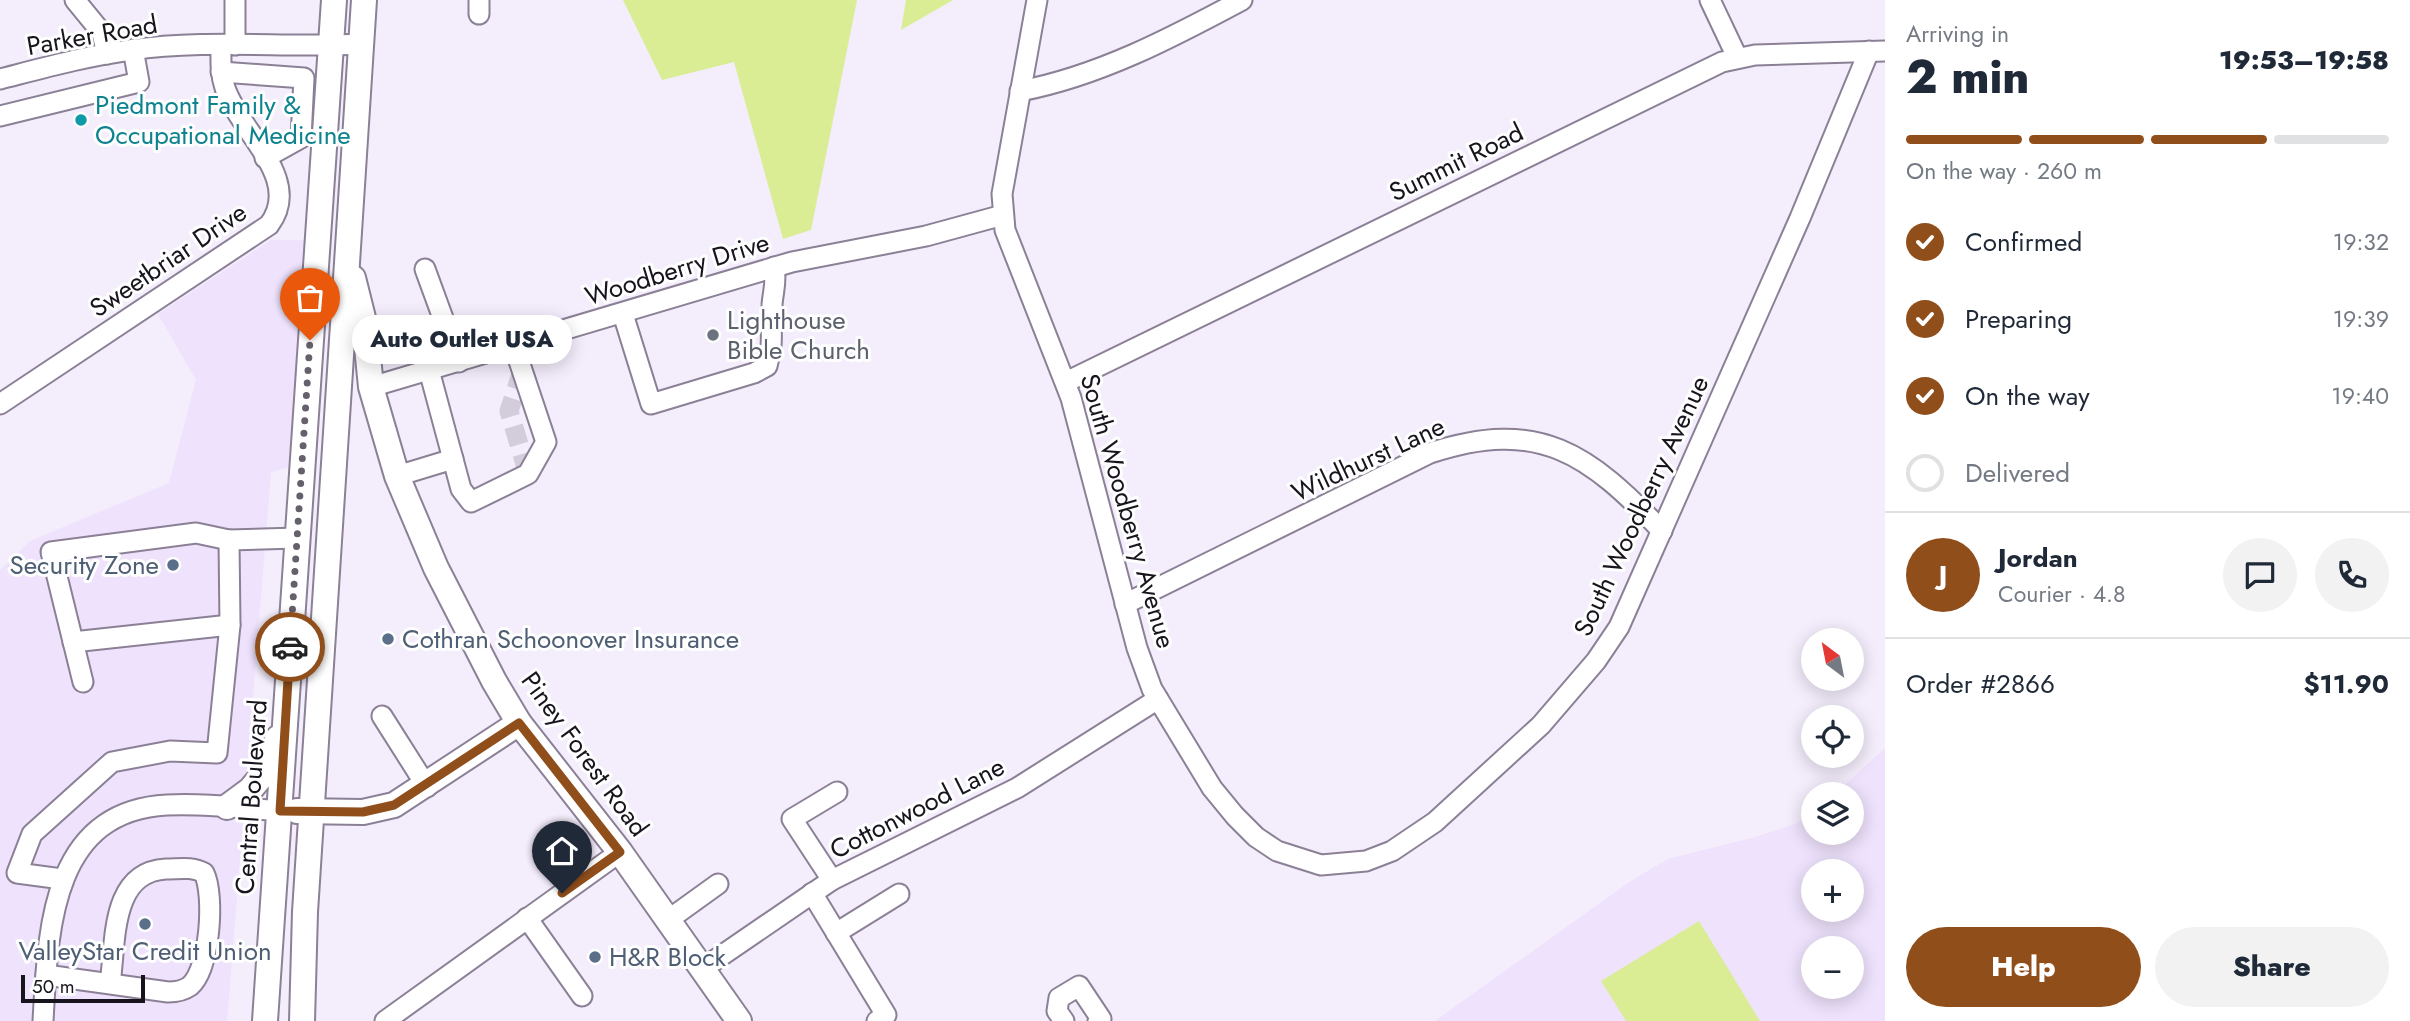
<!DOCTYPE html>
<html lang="en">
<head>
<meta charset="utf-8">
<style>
	:root { --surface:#fff; --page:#f2f2f3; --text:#1f2937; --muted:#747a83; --line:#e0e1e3; --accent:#904e1b }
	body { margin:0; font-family:Jost,sans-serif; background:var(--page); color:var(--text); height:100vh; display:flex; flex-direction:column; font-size:26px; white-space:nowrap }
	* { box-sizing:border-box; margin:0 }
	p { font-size:23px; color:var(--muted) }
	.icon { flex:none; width:38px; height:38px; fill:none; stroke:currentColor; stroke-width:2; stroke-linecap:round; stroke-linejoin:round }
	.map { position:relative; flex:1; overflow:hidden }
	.drawer { display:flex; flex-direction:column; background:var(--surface); width:525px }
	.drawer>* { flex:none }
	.needle { width:46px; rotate:328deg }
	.fabs { position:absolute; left:1801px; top:628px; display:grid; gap:14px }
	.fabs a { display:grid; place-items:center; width:63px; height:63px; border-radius:50%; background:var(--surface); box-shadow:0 4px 18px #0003; font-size:35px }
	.scale { position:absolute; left:21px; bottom:18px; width:124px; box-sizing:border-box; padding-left:7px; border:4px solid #18141d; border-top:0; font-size:19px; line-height:24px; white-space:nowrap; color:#18141d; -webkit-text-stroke:5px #fdfefd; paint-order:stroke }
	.pin { position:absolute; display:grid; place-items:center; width:60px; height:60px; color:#fff; margin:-72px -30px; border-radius:50% 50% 50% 0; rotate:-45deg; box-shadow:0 0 7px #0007 }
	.pin .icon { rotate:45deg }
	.courier { position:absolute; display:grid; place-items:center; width:70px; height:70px; margin:-35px; border:5px solid #904e1b; border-radius:50%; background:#fff; color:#222; box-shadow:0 2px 9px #0007 }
	.bubble { position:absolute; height:49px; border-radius:24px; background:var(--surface); box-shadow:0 4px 18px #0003; font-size:23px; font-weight:800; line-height:49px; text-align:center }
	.overview em { font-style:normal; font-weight:800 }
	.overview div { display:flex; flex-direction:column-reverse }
	.overview { display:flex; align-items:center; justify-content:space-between; height:119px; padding:0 21px }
	h1 { font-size:46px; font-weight:800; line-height:52px }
	.bar { display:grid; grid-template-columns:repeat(4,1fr); gap:10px 7px; align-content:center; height:84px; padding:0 21px }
	.bar i { height:9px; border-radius:5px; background:var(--line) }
	.bar .current { background:var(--accent) }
	.bar p { grid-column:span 4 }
	.line { display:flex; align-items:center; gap:18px; padding:0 21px; border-top:2px solid var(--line) }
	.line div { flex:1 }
	.round { display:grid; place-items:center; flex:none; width:74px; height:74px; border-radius:37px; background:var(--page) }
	ol { padding:0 21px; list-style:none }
	li { display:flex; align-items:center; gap:21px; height:77px }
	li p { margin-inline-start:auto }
	li .icon { padding:7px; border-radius:50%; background:var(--accent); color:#fff; stroke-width:4 }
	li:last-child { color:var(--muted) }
	li i { width:38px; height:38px; border:4px solid var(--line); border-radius:50% }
	.cta { display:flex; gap:14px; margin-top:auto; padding:14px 21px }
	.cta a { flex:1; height:80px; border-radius:42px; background:var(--accent); color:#fff; font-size:28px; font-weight:800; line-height:80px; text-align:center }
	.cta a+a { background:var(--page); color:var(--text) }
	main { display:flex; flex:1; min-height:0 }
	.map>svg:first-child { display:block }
	.built { fill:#eee2fc; fill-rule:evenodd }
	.green { fill:#daed95 }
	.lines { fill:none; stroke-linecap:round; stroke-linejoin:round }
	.minor-tunnel { stroke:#d3ccdb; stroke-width:19; stroke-dasharray:19 10; stroke-linecap:butt }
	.minor-casing { stroke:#8b8096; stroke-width:23 }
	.major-casing { stroke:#8b8096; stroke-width:28 }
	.minor { stroke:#fff; stroke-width:19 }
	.major { stroke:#fff; stroke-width:24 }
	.done { stroke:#65606b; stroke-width:7; stroke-dasharray:0 12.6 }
	.route { stroke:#904e1b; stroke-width:9 }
	.culture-dot { fill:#0f9aa8; stroke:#fdfefd; stroke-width:2.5 }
	.worship-dot { fill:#6b7280; stroke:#fdfefd; stroke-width:2.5 }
	.service-dot { fill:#5c6f8a; stroke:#fdfefd; stroke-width:2.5 }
	.labels { text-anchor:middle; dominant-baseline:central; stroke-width:6; stroke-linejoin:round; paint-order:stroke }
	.street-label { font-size:26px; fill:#18141d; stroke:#fdfefd }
	.culture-label { font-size:26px; fill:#0d838f; stroke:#fdfefd; text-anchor:start }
	.worship-label { font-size:26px; fill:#5b616d; stroke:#fdfefd; text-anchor:start }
	.service-label { font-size:26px; fill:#4e5e75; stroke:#fdfefd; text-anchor:start }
</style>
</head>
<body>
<main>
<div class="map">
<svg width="1885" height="1021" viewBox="0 0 1885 1021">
	<rect width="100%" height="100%" fill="#f4edfc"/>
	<!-- built -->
	<g class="built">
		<path d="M 271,240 L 317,240 L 301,464 L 271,472 L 227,1021 L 0,1021 L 0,570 L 30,541 L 169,483 L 196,380 L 158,314 Z"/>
		<path d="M 1885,748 L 1885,1021 L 1435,1021 L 1631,881 L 1668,859 L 1756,837 L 1795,824 L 1813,811 L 1813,833 L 1852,833 L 1852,794 L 1835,794 ZM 1813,872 L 1852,872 L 1852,910 L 1813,910 ZM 1813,948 L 1852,948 L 1852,987 L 1813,987 Z"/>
	</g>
	<!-- green -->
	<g class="green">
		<path d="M 623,0 L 857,0 L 811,230 L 783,239 L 734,62 L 662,80 Z"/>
		<path d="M 906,0 L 953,0 L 901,30 Z"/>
		<path d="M 1699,921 L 1760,1021 L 1626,1021 L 1601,981 Z"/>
	</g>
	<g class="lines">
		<!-- minor-tunnel -->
		<path class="minor-tunnel" d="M 522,371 L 509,411 L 528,474"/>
		<defs>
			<g id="minor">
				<path d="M 75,0 L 102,33 L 107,54"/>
				<path d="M 235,0 L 235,45"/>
				<path d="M 1037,0 L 1002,194 L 1005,230 L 1071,398 L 1137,648 L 1152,689 L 1212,788 L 1235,816 L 1256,837 L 1277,851 L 1321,865 L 1366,861 L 1392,851 L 1435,822 L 1541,725 L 1596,661 L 1619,627 L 1800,218 L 1869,51"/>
				<path d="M 1710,0 L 1737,57"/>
				<path d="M 479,14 L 479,0"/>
				<path d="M 221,72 L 304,78 L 301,138 L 265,158"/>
				<path d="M 0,79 C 43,68 86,56 131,50 C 207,39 285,48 362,44"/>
				<path d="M 1020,91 C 1099,76 1171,38 1242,0"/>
				<path d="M 0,116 L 139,82 L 133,49"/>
				<path d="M 425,269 L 459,362"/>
				<path d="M 623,314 L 651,404 L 754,373 L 767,366 C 775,338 769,330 772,305 C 773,291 777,282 774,267"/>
				<path d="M 429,370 L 461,489 L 471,502 L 528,474 L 546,442 L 514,346"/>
				<path d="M 1066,382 L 1722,62 L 1755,55 L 1885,51"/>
				<path d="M 371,387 L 792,262 L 926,236 L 1003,215"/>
				<path d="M 0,404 L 269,225 C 304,179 240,133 225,88 C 220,73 221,60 221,45"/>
				<path d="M 397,476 L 453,459"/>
				<path d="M 1125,604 L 1430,453 C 1539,417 1589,454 1662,531"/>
				<path d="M 73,642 L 230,625"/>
				<path d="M 83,682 L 51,552 L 196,533 L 229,540"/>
				<path d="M 382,716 L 427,787"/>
				<path d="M 62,879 L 17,873 L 32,834 L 112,762 L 170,751 L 217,753 L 230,625 L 229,540 L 297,538"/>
				<path d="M 832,880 L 792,819 L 837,792"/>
				<path d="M 812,893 L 886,1015 L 877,1021"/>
				<path d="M 527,918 L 582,996"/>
				<path d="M 668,920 L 718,884"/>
				<path d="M 836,933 L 899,894"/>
				<path d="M 702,969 L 832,880 L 1017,788 L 1158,699"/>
				<path d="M 46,975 L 168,992 C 176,992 183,991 190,986 C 210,969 215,895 204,873 C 192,866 179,869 166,869 C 110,872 116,942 110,984"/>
				<path d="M 43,1021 C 48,932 50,811 167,805 C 204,803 242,808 280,811"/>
				<path d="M 385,1021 L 620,852"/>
				<path d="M 1064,1021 L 1057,1011 L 1059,998 L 1079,986 L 1101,1019 L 1098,1021"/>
			</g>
			<g id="major">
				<path d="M 353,278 L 365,326 L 371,387 L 397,476 L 436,568 L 494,681 L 519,723 L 620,852 L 739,1021"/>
				<path d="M 227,807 L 250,790 L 261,777 L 278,738"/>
				<path d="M 297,811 L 363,812 L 394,805 L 519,723"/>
				<path d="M 265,1021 L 334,0"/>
				<path d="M 302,1021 L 305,912 L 364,0"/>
			</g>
		</defs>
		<!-- minor casing -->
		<use href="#minor" class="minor-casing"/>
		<!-- major casing -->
		<use href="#major" class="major-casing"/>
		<!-- minor -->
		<use href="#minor" class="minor"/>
		<!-- major -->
		<use href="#major" class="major"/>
	</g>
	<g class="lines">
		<!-- done -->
		<path class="done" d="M 290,647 L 310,340"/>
		<!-- route -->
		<path class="route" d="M 290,647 L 280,811 L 363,812 L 394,805 L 519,723 L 620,852 L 562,893"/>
	</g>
	<!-- markers -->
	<circle class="culture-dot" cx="81" cy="120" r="7"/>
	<circle class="worship-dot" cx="713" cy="335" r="7"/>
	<g class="service-dot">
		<circle cx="173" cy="565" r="7"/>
		<circle cx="388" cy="639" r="7"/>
		<circle cx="145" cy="924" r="7"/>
		<circle cx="595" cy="957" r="7"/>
	</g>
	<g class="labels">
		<!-- street labels -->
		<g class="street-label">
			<text transform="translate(92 35) rotate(-10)">Parker Road</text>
			<text transform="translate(1456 162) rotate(-26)">Summit Road</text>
			<text transform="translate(168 260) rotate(-34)">Sweetbriar Drive</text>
			<text transform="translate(677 269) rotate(-17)">Woodberry Drive</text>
			<text transform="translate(1368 459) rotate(-25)">Wildhurst Lane</text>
			<text transform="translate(1641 506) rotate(-65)">South Woodberry Avenue</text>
			<text transform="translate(1128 511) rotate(74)">South Woodberry Avenue</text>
			<text transform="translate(585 754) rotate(54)">Piney Forest Road</text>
			<text transform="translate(251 797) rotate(-86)">Central Boulevard</text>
			<text transform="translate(917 808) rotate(-27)">Cottonwood Lane</text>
		</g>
		<!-- culture labels -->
		<g class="culture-label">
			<text x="95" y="105">Piedmont Family &amp;<tspan x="95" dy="30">Occupational Medicine</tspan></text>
		</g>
		<!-- worship labels -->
		<g class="worship-label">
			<text x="727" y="320">Lighthouse<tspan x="727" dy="30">Bible Church</tspan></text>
		</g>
		<!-- service labels -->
		<g class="service-label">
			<text x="159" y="565" text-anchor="end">Security Zone</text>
			<text x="402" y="639">Cothran Schoonover Insurance</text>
			<text x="145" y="951" text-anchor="middle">ValleyStar Credit Union</text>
			<text x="609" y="957">H&amp;R Block</text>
		</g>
	</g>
</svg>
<div class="fabs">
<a><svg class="needle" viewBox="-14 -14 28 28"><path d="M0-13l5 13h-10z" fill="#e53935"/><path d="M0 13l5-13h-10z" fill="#747a83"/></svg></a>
<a><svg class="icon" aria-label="locate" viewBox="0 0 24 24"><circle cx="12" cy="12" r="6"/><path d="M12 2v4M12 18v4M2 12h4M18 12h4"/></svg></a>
<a><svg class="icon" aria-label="layers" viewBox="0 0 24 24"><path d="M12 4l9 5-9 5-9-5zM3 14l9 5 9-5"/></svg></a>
<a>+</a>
<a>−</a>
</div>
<div class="scale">50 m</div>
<div class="pin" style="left:310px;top:340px;background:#ea580c"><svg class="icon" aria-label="bag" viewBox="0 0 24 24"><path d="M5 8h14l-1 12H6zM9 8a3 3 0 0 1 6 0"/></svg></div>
<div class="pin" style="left:562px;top:893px;background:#1f2937"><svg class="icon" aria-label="home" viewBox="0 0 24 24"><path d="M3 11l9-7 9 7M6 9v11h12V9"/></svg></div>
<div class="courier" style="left:290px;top:647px"><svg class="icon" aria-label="car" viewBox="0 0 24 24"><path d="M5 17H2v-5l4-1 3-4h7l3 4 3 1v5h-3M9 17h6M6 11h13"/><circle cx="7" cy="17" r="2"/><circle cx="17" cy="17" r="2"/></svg></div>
<div class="bubble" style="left:352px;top:315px;width:220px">Auto Outlet USA</div>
</div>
<section class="drawer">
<div class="overview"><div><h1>2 min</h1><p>Arriving in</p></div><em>19:53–19:58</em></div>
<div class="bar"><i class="current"></i><i class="current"></i><i class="current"></i><i></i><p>On the way · 260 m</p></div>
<ol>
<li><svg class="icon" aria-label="check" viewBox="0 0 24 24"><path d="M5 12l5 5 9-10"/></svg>Confirmed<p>19:32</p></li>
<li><svg class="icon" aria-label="check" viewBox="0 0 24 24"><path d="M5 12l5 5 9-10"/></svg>Preparing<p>19:39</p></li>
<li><svg class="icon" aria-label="check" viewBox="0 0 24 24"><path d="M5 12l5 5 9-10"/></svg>On the way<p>19:40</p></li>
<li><i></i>Delivered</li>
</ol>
<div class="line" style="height:126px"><b class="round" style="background:var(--accent);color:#fff">J</b><div><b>Jordan</b><p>Courier · 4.8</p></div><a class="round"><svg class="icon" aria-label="chat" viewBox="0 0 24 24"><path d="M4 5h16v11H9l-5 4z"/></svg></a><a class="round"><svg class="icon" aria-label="phone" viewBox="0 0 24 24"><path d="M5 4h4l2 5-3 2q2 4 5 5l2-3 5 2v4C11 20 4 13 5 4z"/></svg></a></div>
<div class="line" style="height:91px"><div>Order #2866</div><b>$11.90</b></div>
<div class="cta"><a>Help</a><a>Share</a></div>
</section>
</main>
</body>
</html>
